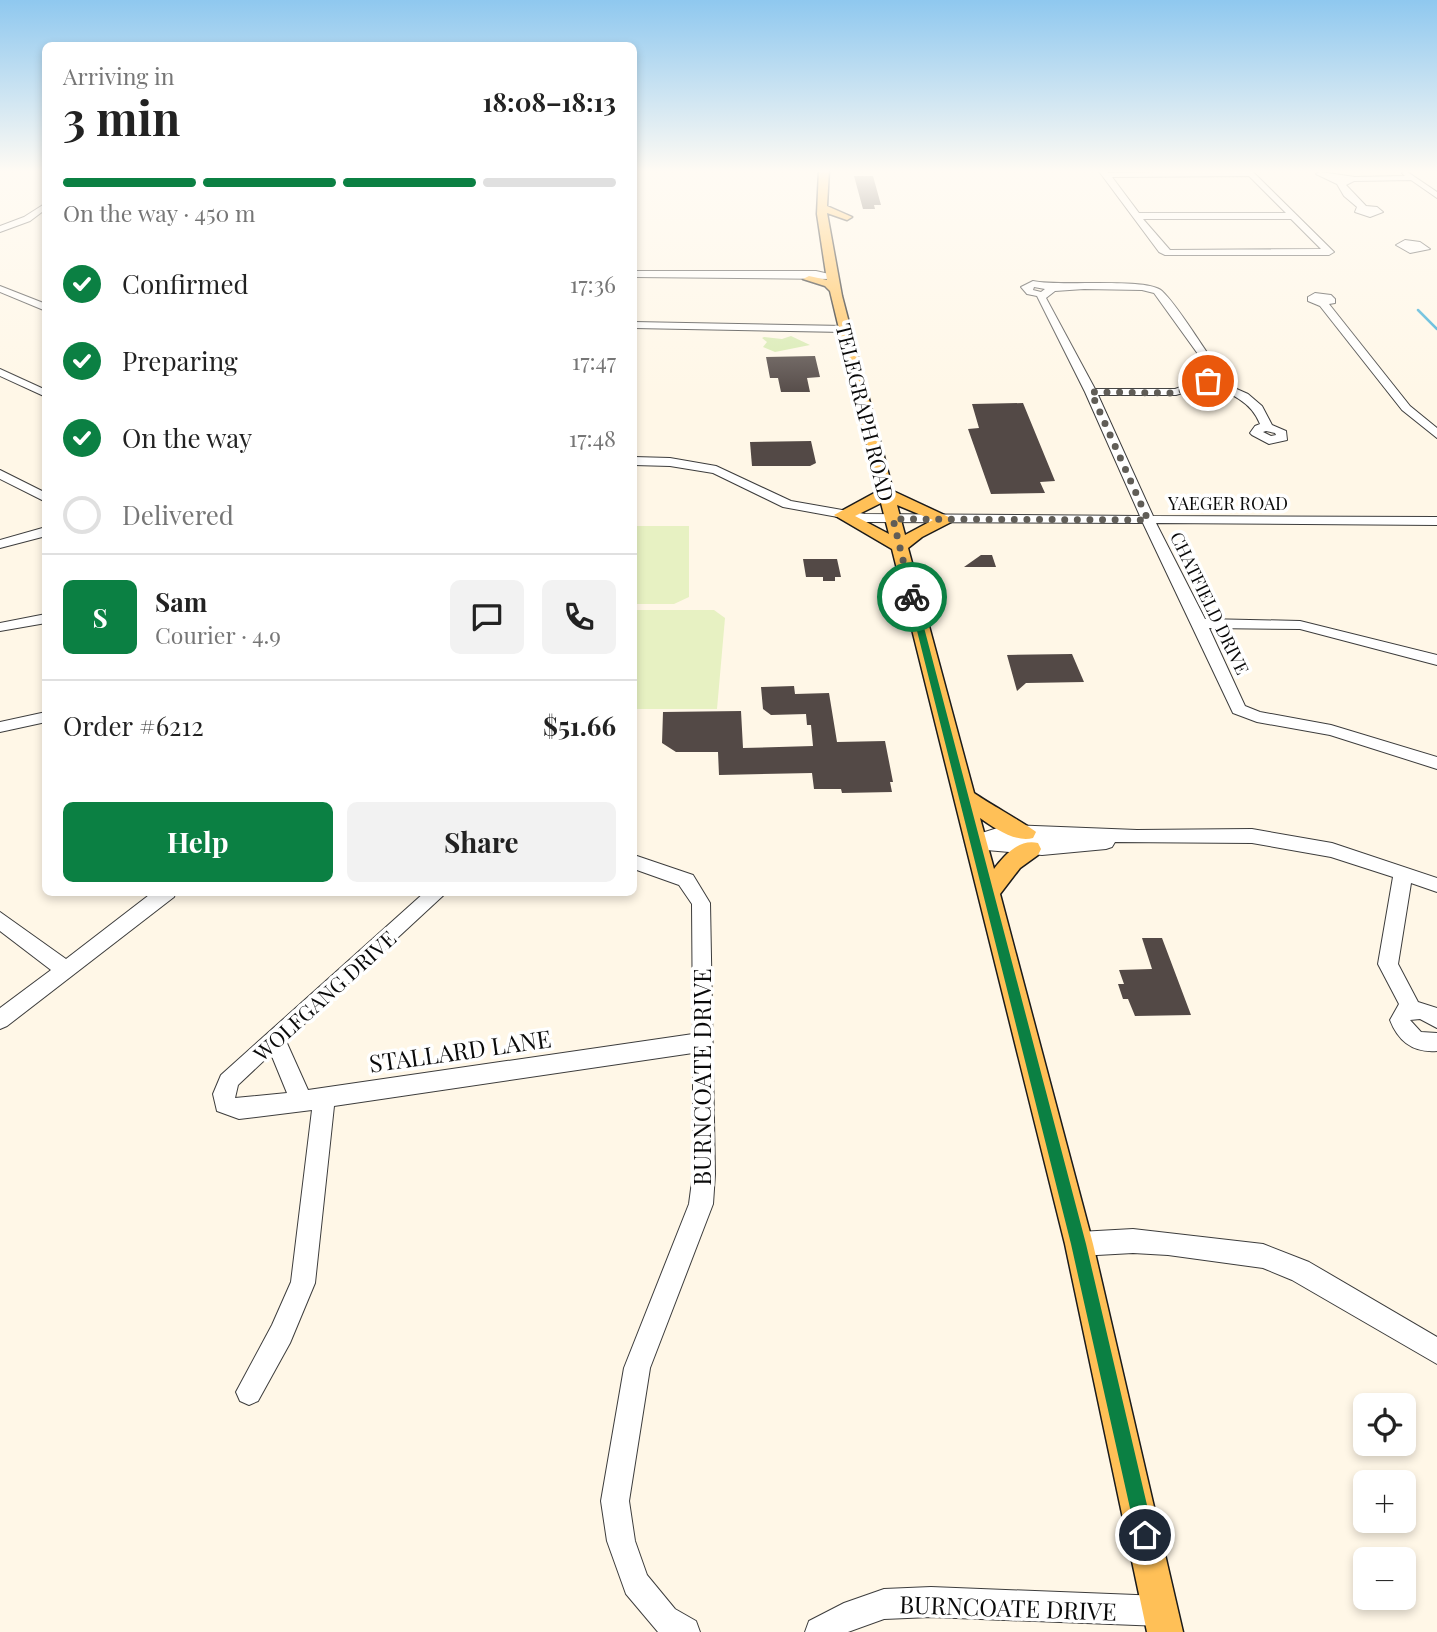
<!DOCTYPE html>
<html lang="en">
<head>
<meta charset="utf-8">
<style>
	:root { --surface:#fff; --page:#f2f2f2; --text:#222; --muted:#767676; --line:#e0e0e0; --accent:#0b8043 }
	body { margin:0; font-family:"Playfair Display",serif; background:var(--page); color:var(--text); height:100vh; display:flex; flex-direction:column; font-size:26px; white-space:nowrap }
	* { box-sizing:border-box; margin:0 }
	p { font-size:23px; color:var(--muted) }
	.icon { flex:none; width:38px; height:38px; fill:none; stroke:currentColor; stroke-width:2; stroke-linecap:round; stroke-linejoin:round }
	.map { position:relative; flex:1; overflow:hidden }
	.sheet { position:absolute; left:42px; top:42px; width:595px; height:854px; display:flex; flex-direction:column; background:var(--surface); border-radius:10px; box-shadow:0 4px 10px #0003 }
	.sheet>* { flex:none }
	.controls { position:absolute; left:1353px; top:1393px; display:grid; gap:14px }
	.controls a { display:grid; place-items:center; width:63px; height:63px; border-radius:10px; background:var(--surface); box-shadow:0 4px 10px #0003; font-size:35px }
	.pin { position:absolute; display:grid; place-items:center; width:60px; height:60px; color:#fff; margin:-30px; border:4px solid #fff; border-radius:50%; box-shadow:0 2px 7px #0007 }
	.courier { position:absolute; display:grid; place-items:center; width:70px; height:70px; margin:-35px; border:5px solid #0b8043; border-radius:50%; background:#fff; color:#222; box-shadow:0 2px 9px #0007 }
	.headline em { font-style:normal; font-weight:700 }
	.headline div { display:flex; flex-direction:column-reverse }
	.headline { display:flex; align-items:center; justify-content:space-between; height:119px; padding:0 21px }
	h1 { font-size:46px; font-weight:700; line-height:52px }
	.bar { display:grid; grid-template-columns:repeat(4,1fr); gap:10px 7px; align-content:center; height:84px; padding:0 21px }
	.bar i { height:9px; border-radius:5px; background:var(--line) }
	.bar .current { background:var(--accent) }
	.bar p { grid-column:span 4 }
	.line { display:flex; align-items:center; gap:18px; padding:0 21px; border-top:2px solid var(--line) }
	.line div { flex:1 }
	.round { display:grid; place-items:center; flex:none; width:74px; height:74px; border-radius:10px; background:var(--page) }
	ol { padding:0 21px; list-style:none }
	li { display:flex; align-items:center; gap:21px; height:77px }
	li p { margin-inline-start:auto }
	li .icon { padding:7px; border-radius:50%; background:var(--accent); color:#fff; stroke-width:4 }
	li:last-child { color:var(--muted) }
	li i { width:38px; height:38px; border:4px solid var(--line); border-radius:50% }
	.action { display:flex; gap:14px; margin-top:auto; padding:14px 21px }
	.action a { flex:1; height:80px; border-radius:10px; background:var(--accent); color:#fff; font-size:28px; font-weight:700; line-height:80px; text-align:center }
	.action a+a { background:var(--page); color:var(--text) }
	.map>svg:first-child { display:block }
	.green { fill:#d6eaaf }
	.pitch { fill:#e7f1c2 }
	.lines { fill:none; stroke-linecap:round; stroke-linejoin:round }
	.stream { stroke:#2ca6d4; stroke-width:2.5 }
	.building { fill:#534946 }
	.minor-casing { stroke:#3d3d3d; stroke-width:2 }
	.major-casing { stroke:#1b1b1b; stroke-width:3 }
	.minor { fill:#fff; fill-rule:evenodd }
	.major { fill:#ffc057; fill-rule:evenodd }
	.route { fill:#0b8043 }
	.done { stroke:#605d57; stroke-width:7; stroke-dasharray:0 12.6 }
	.labels { text-anchor:middle; dominant-baseline:central; stroke-width:7; stroke-linejoin:round; paint-order:stroke }
	.far-street-label { font-size:18px; fill:#0a0a0a; stroke:#fff }
	.street-label { font-size:21px; fill:#0a0a0a; stroke:#fff }
	.near-street-label { font-size:24px; fill:#0a0a0a; stroke:#fff }
</style>
</head>
<body>
<div class="map">
<svg width="1437" height="1632" viewBox="0 0 1437 1632">
	<rect width="100%" height="100%" fill="#fff7e7"/>
	<!-- green -->
	<path class="green" d="M 791,336 L 810,345 L 775,352 L 763,347 L 767,342 L 762,338 L 764,337 L 782,339 Z"/>
	<!-- pitch -->
	<g class="pitch">
		<path d="M 634,526 L 689,526 L 689,597 L 674,604 L 634,604 Z"/>
		<path d="M 634,610 L 714,610 L 725,618 L 717,709 L 634,709 Z"/>
	</g>
	<g class="lines">
		<!-- stream -->
		<path class="stream" d="M 1418,310 L 1437,329"/>
	</g>
	<!-- building -->
	<g class="building">
		<path d="M 854,176 L 873,176 L 881,205 L 874,205 L 875,209 L 863,209 Z"/>
		<path d="M 815,356 L 820,377 L 807,378 L 810,392 L 781,392 L 778,378 L 770,378 L 766,357 Z"/>
		<path d="M 1023,403 L 1055,481 L 1040,482 L 1045,493 L 991,494 L 968,429 L 979,428 L 972,404 Z"/>
		<path d="M 811,441 L 816,463 L 810,466 L 752,466 L 750,442 Z"/>
		<path d="M 981,555 L 992,555 L 996,567 L 964,567 Z"/>
		<path d="M 803,559 L 837,559 L 841,577 L 835,577 L 835,581 L 823,581 L 823,577 L 806,577 Z"/>
		<path d="M 1072,654 L 1084,682 L 1026,683 L 1017,691 L 1007,655 Z"/>
		<path d="M 794,686 L 795,694 L 829,693 L 837,742 L 885,741 L 893,782 L 890,782 L 892,792 L 842,793 L 841,789 L 814,789 L 812,773 L 719,775 L 718,752 L 676,752 L 662,743 L 663,712 L 741,711 L 743,748 L 813,746 L 811,725 L 807,725 L 806,714 L 771,715 L 763,709 L 761,687 Z"/>
		<path d="M 1142,938 L 1162,938 L 1191,1015 L 1135,1016 L 1128,999 L 1123,999 L 1118,984 L 1124,984 L 1119,970 L 1152,969 Z"/>
	</g>
	<g class="lines">
		<defs>
			<g id="minor">
				<path d="M 1098,170 L 1106,170 L 1108,173 L 1251,170 L 1334,252 L 1329,255 L 1165,255 L 1159,252 ZM 1249,176 L 1286,213 L 1139,213 L 1112,177 ZM 1143,219 L 1291,219 L 1321,249 L 1170,250 Z"/>
				<path d="M 1406,171 L 1437,192 L 1437,198 L 1411,180 L 1354,181 L 1346,185 L 1366,206 L 1377,207 L 1383,212 L 1370,217 L 1355,212 L 1357,207 L 1344,196 L 1337,184 L 1316,174 L 1320,172 L 1355,177 L 1405,176 L 1402,173 Z"/>
				<path d="M 46,203 L 46,209 L 30,221 L 0,232 L 0,226 L 24,217 Z"/>
				<path d="M 1405,240 L 1420,242 L 1430,249 L 1410,253 L 1396,245 Z"/>
				<path d="M 634,271 L 816,271 L 838,276 L 833,279 L 634,277 Z"/>
				<path d="M 1033,281 C 1059,287 1147,277 1162,291 C 1177,305 1200,343 1213,361 L 1216,372 L 1214,379 L 1248,394 L 1262,406 L 1272,425 L 1286,431 L 1287,440 L 1269,444 L 1252,435 L 1250,433 L 1255,426 L 1260,424 C 1251,401 1230,393 1208,385 L 1176,395 L 1098,395 L 1153,516 L 1437,517 L 1437,525 L 1156,523 L 1205,619 L 1300,621 L 1437,655 L 1437,665 L 1300,629 L 1209,628 L 1245,706 L 1260,712 L 1331,725 L 1437,757 L 1437,769 L 1330,735 L 1257,722 L 1233,713 L 1143,523 L 865,522 L 783,507 L 713,473 L 670,466 L 634,465 L 634,457 L 670,458 L 716,466 L 791,501 L 865,514 L 1140,516 L 1085,392 L 1037,296 L 1027,294 L 1021,287 ZM 1034,287 L 1045,289 L 1041,292 L 1033,290 ZM 1084,289 L 1142,290 L 1154,293 L 1203,361 L 1206,372 L 1203,379 L 1175,389 L 1095,389 L 1046,298 L 1055,291 ZM 1266,431 L 1275,433 L 1276,435 L 1271,436 L 1263,432 Z"/>
				<path d="M 0,286 L 46,304 L 46,311 L 0,292 Z"/>
				<path d="M 1315,293 L 1331,295 L 1335,299 L 1335,303 L 1329,304 L 1410,406 L 1437,428 L 1437,438 L 1402,410 L 1320,306 L 1308,301 L 1308,297 Z"/>
				<path d="M 634,322 L 845,326 L 850,329 L 845,332 L 634,328 Z"/>
				<path d="M 0,369 L 46,390 L 46,397 L 0,376 Z"/>
				<path d="M 0,470 L 46,493 L 46,502 L 0,479 Z"/>
				<path d="M 46,527 L 46,536 L 0,548 L 0,540 Z"/>
				<path d="M 46,614 L 46,623 L 0,631 L 0,623 Z"/>
				<path d="M 46,712 L 46,722 L 0,732 L 0,722 Z"/>
				<path d="M 1007,825 L 1137,830 L 1252,829 L 1332,843 L 1437,878 L 1437,892 L 1411,883 L 1398,964 L 1418,1002 L 1437,1008 L 1437,1028 L 1420,1019 L 1410,1020 L 1421,1032 L 1437,1033 L 1437,1051 C 1413,1053 1398,1041 1390,1020 L 1399,1004 L 1378,964 L 1393,877 L 1331,857 L 1252,843 L 1115,842 L 1112,847 L 1106,849 L 1042,855 L 975,849 L 969,847 L 966,842 L 969,837 Z"/>
				<path d="M 634,855 L 693,875 L 710,903 L 715,1174 L 713,1204 L 650,1368 L 629,1501 L 635,1541 L 647,1575 L 675,1609 L 696,1621 L 700,1632 L 658,1632 L 626,1594 L 607,1541 L 601,1501 L 624,1368 L 689,1204 L 693,1174 L 693,1053 L 334,1106 L 315,1283 L 290,1343 L 258,1401 L 249,1405 L 240,1401 L 236,1392 L 272,1325 L 291,1282 L 312,1110 L 239,1119 L 217,1111 L 213,1094 L 221,1075 L 425,892 L 447,892 L 286,1041 L 308,1090 L 693,1034 L 692,904 L 679,885 L 634,869 ZM 271,1054 L 287,1093 L 235,1098 L 238,1085 Z"/>
				<path d="M 153,892 L 176,892 L 174,897 L 7,1026 L 0,1029 L 0,1008 L 51,970 L 0,931 L 0,912 L 66,959 Z"/>
				<path d="M 1133,1229 L 1263,1244 L 1309,1262 L 1437,1337 L 1437,1364 L 1292,1280 L 1263,1268 L 1168,1255 L 1133,1253 L 1079,1256 L 1071,1252 L 1067,1244 L 1071,1236 L 1079,1232 Z"/>
				<path d="M 931,1587 L 1161,1596 L 1171,1601 L 1176,1611 L 1171,1621 L 1161,1626 L 931,1617 L 884,1619 L 848,1632 L 805,1632 L 809,1621 L 844,1603 L 884,1589 Z"/>
			</g>
			<path id="major" d="M 819,170 L 829,170 L 827,206 L 852,217 L 847,220 L 827,213 L 842,296 L 893,491 L 955,520 L 922,537 L 908,548 L 974,793 C 983,800 1033,828 1036,832 L 1033,838 C 1016,843 994,828 980,818 L 994,869 C 1004,856 1019,838 1038,843 L 1041,849 L 1038,855 L 1020,868 L 1000,894 L 1093,1244 L 1183,1632 L 1147,1632 L 1065,1244 L 892,549 L 834,515 L 878,491 L 830,291 L 825,286 L 803,279 L 809,276 L 827,280 L 817,214 ZM 881,503 L 889,534 L 855,516 ZM 897,505 L 933,520 L 905,535 Z"/>
		</defs>
		<!-- minor casing -->
		<use href="#minor" class="minor-casing"/>
		<!-- major casing -->
		<use href="#major" class="major-casing"/>
		<!-- minor -->
		<use href="#minor" class="minor"/>
		<!-- major -->
		<use href="#major" class="major"/>
	</g>
	<!-- sky -->
	<linearGradient id="sky" x2="0" y2="1"><stop stop-color="#8fc8ef"/><stop offset="0.43" stop-color="#fffbf4"/><stop offset="1" stop-color="#fffbf4" stop-opacity="0"/></linearGradient>
	<rect width="1437" height="398" fill="url(#sky)"/>
	<!-- route -->
	<path class="route" d="M 908,595 L 916,597 L 1086,1244 L 1154,1535 L 1152,1541 L 1145,1544 L 1139,1541 L 1136,1535 L 1071,1244 Z"/>
	<g class="lines">
		<!-- done -->
		<path class="done" d="M 912,597 L 893,519 L 1148,520 L 1091,392 L 1175,393 L 1208,381"/>
	</g>
	<g class="labels">
		<!-- far-street labels -->
		<g class="far-street-label">
			<text x="1228" y="503">YAEGER ROAD</text>
			<text transform="translate(1210 603) rotate(64)">CHATFIELD DRIVE</text>
		</g>
		<!-- street labels -->
		<g class="street-label">
			<text transform="translate(866 412) rotate(76)">TELEGRAPH ROAD</text>
			<text transform="translate(324 995) rotate(-42)">WOLFGANG DRIVE</text>
		</g>
		<!-- near-street labels -->
		<g class="near-street-label">
			<text transform="translate(460 1050) rotate(-8)">STALLARD LANE</text>
			<text transform="translate(701 1077) rotate(-90)">BURNCOATE DRIVE</text>
			<text transform="translate(1008 1607) rotate(2)">BURNCOATE DRIVE</text>
		</g>
	</g>
</svg>
<div class="controls">
<a><svg class="icon" aria-label="locate" viewBox="0 0 24 24"><circle cx="12" cy="12" r="6"/><path d="M12 2v4M12 18v4M2 12h4M18 12h4"/></svg></a>
<a>+</a>
<a>−</a>
</div>
<div class="pin" style="left:1208px;top:381px;background:#ea580c"><svg class="icon" aria-label="bag" viewBox="0 0 24 24"><path d="M5 8h14l-1 12H6zM9 8a3 3 0 0 1 6 0"/></svg></div>
<div class="pin" style="left:1145px;top:1535px;background:#1f2937"><svg class="icon" aria-label="home" viewBox="0 0 24 24"><path d="M3 11l9-7 9 7M6 9v11h12V9"/></svg></div>
<div class="courier" style="left:912px;top:597px"><svg class="icon" aria-label="bike" viewBox="0 0 24 24"><circle cx="6" cy="16" r="4"/><circle cx="18" cy="16" r="4"/><path d="M6 16l4-8h5l3 8M10 8l3 8H6M13 5h3"/></svg></div>
<section class="sheet">
<div class="headline"><div><h1>3 min</h1><p>Arriving in</p></div><em>18:08–18:13</em></div>
<div class="bar"><i class="current"></i><i class="current"></i><i class="current"></i><i></i><p>On the way · 450 m</p></div>
<ol>
<li><svg class="icon" aria-label="check" viewBox="0 0 24 24"><path d="M5 12l5 5 9-10"/></svg>Confirmed<p>17:36</p></li>
<li><svg class="icon" aria-label="check" viewBox="0 0 24 24"><path d="M5 12l5 5 9-10"/></svg>Preparing<p>17:47</p></li>
<li><svg class="icon" aria-label="check" viewBox="0 0 24 24"><path d="M5 12l5 5 9-10"/></svg>On the way<p>17:48</p></li>
<li><i></i>Delivered</li>
</ol>
<div class="line" style="height:126px"><b class="round" style="background:var(--accent);color:#fff">S</b><div><b>Sam</b><p>Courier · 4.9</p></div><a class="round"><svg class="icon" aria-label="chat" viewBox="0 0 24 24"><path d="M4 5h16v11H9l-5 4z"/></svg></a><a class="round"><svg class="icon" aria-label="phone" viewBox="0 0 24 24"><path d="M5 4h4l2 5-3 2q2 4 5 5l2-3 5 2v4C11 20 4 13 5 4z"/></svg></a></div>
<div class="line" style="height:91px"><div>Order #6212</div><b>$51.66</b></div>
<div class="action"><a>Help</a><a>Share</a></div>
</section>
</div>
</body>
</html>
